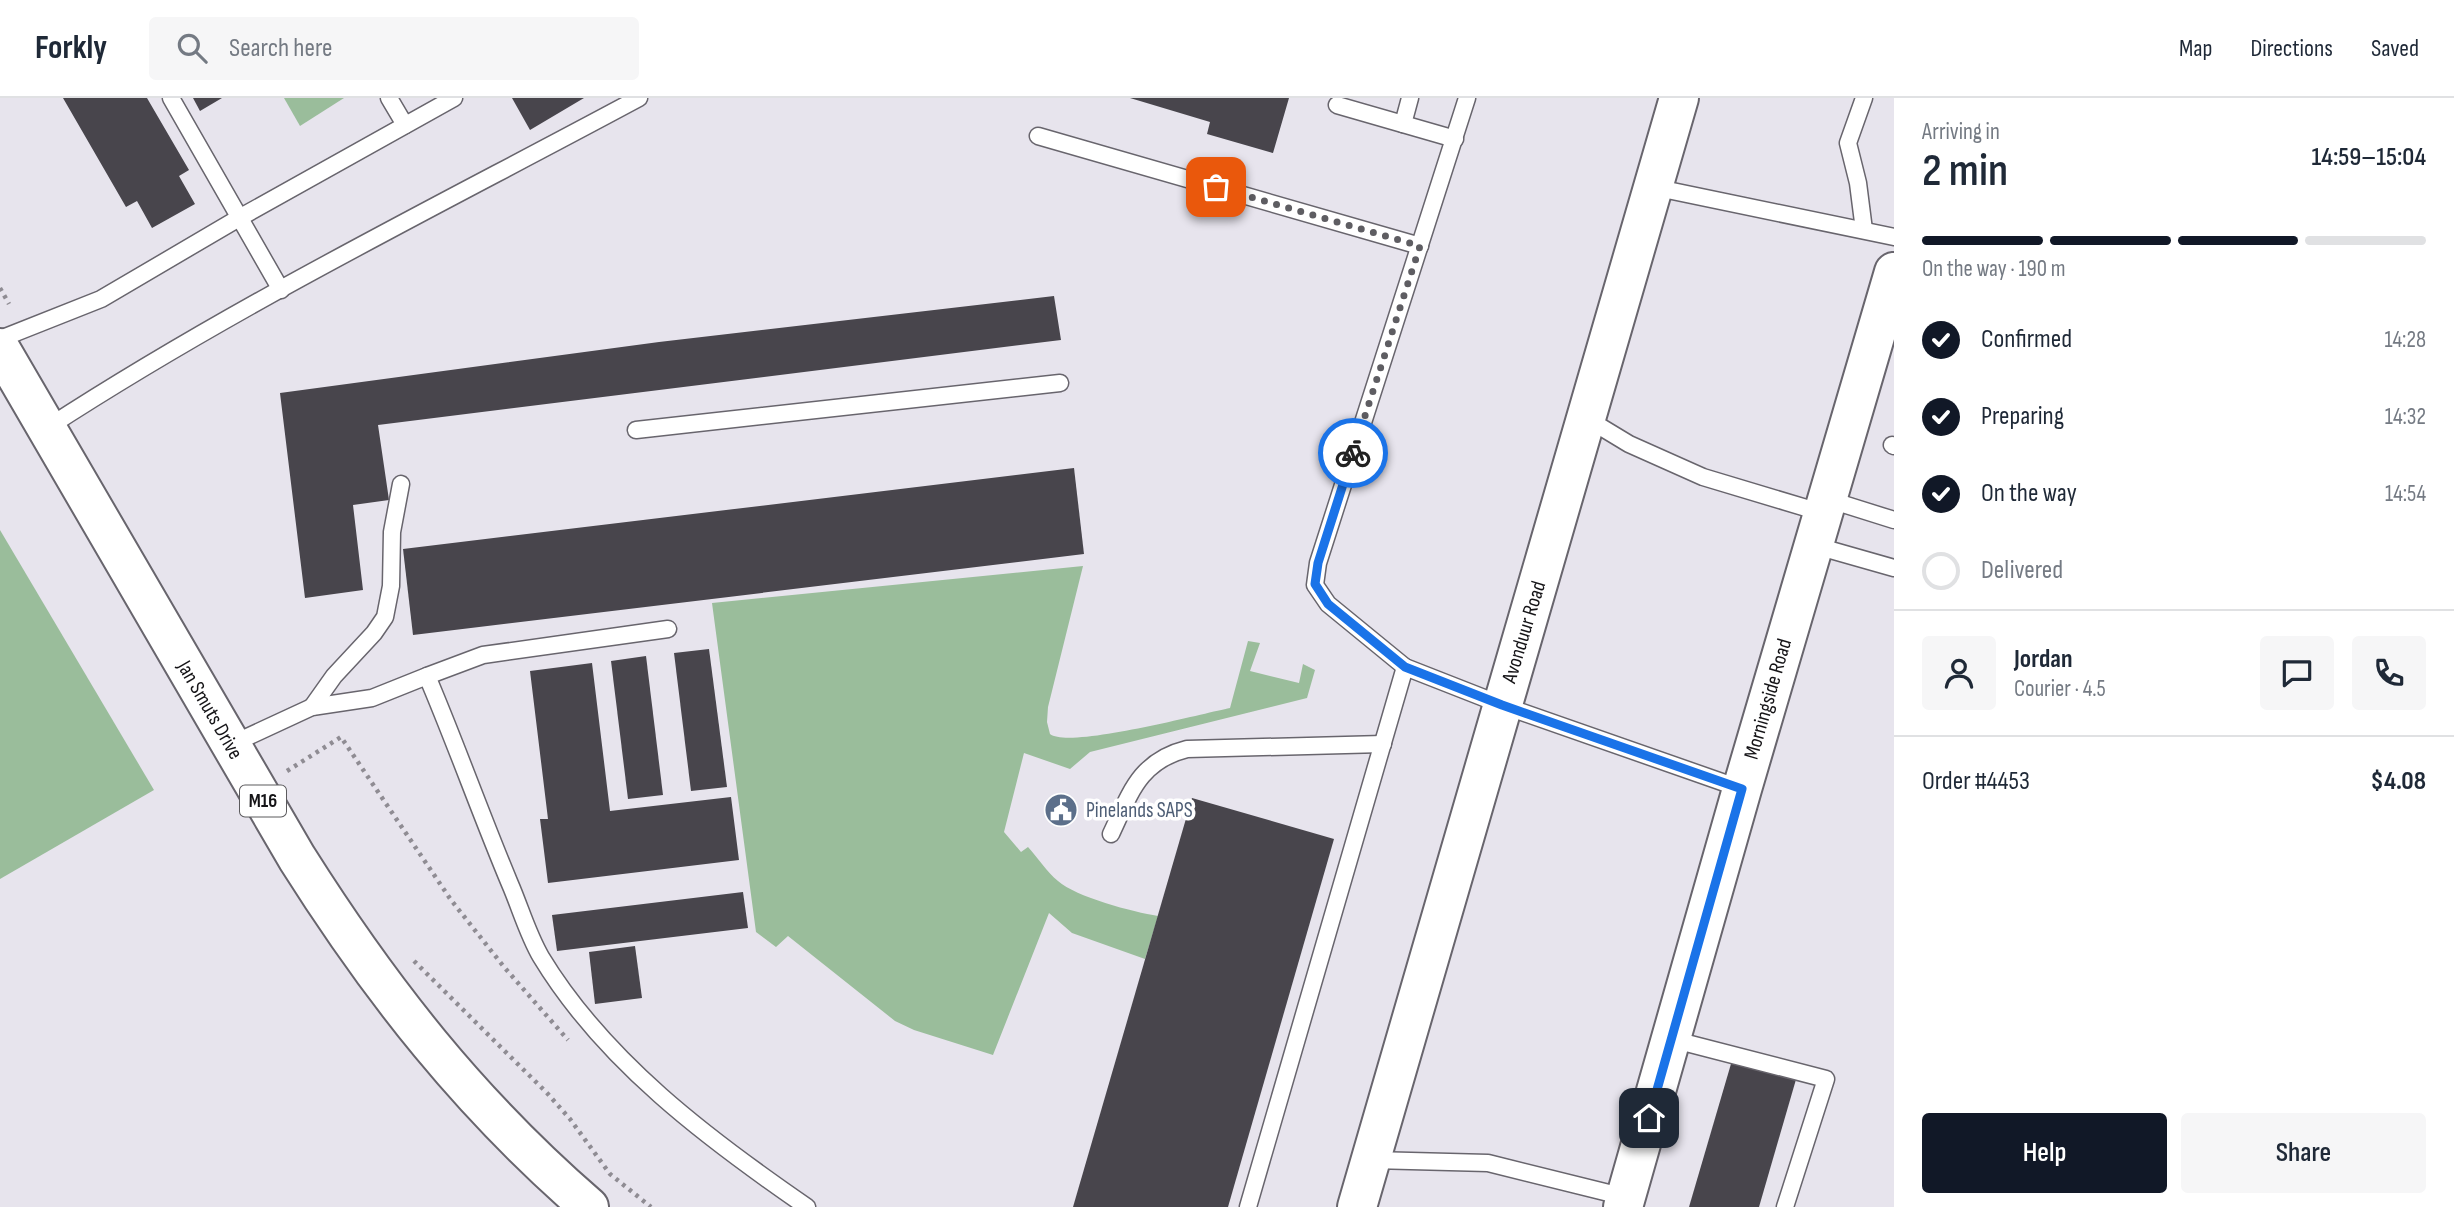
<!DOCTYPE html>
<html lang="en">
<head>
<meta charset="utf-8">
<style>
	:root { --surface:#fff; --page:#f6f6f7; --text:#1f2937; --muted:#747a83; --line:#e0e1e3; --accent:#111827 }
	body { margin:0; font-family:"Sofia Sans Condensed",sans-serif; background:var(--page); color:var(--text); height:100vh; display:flex; flex-direction:column; font-size:26px; white-space:nowrap }
	* { box-sizing:border-box; margin:0 }
	p { font-size:23px; color:var(--muted) }
	.icon { flex:none; width:38px; height:38px; fill:none; stroke:currentColor; stroke-width:2; stroke-linecap:round; stroke-linejoin:round }
	.map { position:relative; flex:1; overflow:hidden }
	.sheet { display:flex; flex-direction:column; background:var(--surface); width:560px }
	.sheet>* { flex:none }
	.pin { position:absolute; display:grid; place-items:center; width:60px; height:60px; color:#fff; margin:-30px; border-radius:14px; box-shadow:0 4px 10px #0006 }
	.courier { position:absolute; display:grid; place-items:center; width:70px; height:70px; margin:-35px; border:5px solid #1a73e8; border-radius:50%; background:#fff; color:#222; box-shadow:0 2px 9px #0007 }
	.head em { font-style:normal; font-weight:600 }
	.head div { display:flex; flex-direction:column-reverse }
	.head { display:flex; align-items:center; justify-content:space-between; height:119px; padding:0 28px }
	h1 { font-size:46px; font-weight:600; line-height:52px }
	.bar { display:grid; grid-template-columns:repeat(4,1fr); gap:10px 7px; align-content:center; height:84px; padding:0 28px }
	.bar i { height:9px; border-radius:5px; background:var(--line) }
	.bar .current { background:var(--accent) }
	.bar p { grid-column:span 4 }
	.line { display:flex; align-items:center; gap:18px; padding:0 28px; border-top:2px solid var(--line) }
	.line div { flex:1 }
	.round { display:grid; place-items:center; flex:none; width:74px; height:74px; border-radius:7px; background:var(--page) }
	ol { padding:0 28px; list-style:none }
	li { display:flex; align-items:center; gap:21px; height:77px }
	li p { margin-inline-start:auto }
	li .icon { padding:7px; border-radius:50%; background:var(--accent); color:#fff; stroke-width:4 }
	li:last-child { color:var(--muted) }
	li i { width:38px; height:38px; border:4px solid var(--line); border-radius:50% }
	.cta { display:flex; gap:14px; margin-top:auto; padding:14px 28px }
	.cta a { flex:1; height:80px; border-radius:7px; background:var(--accent); color:#fff; font-size:28px; font-weight:600; line-height:80px; text-align:center }
	.cta a+a { background:var(--page); color:var(--text) }
	header { display:flex; align-items:center; gap:42px; box-sizing:border-box; height:98px; padding:0 35px; background:var(--surface); border-bottom:2px solid var(--line) }
	header strong { font-size:33px }
	nav { display:flex; gap:38px; margin-inline-start:auto; font-size:24px }
	.search { width:490px; height:63px; background:var(--page); display:flex; align-items:center; gap:18px; box-sizing:border-box; padding:0 24px; border-radius:7px; color:var(--muted); font-size:26px }
	main { display:flex; flex:1; min-height:0 }
	.map>svg:first-child { display:block }
	.green { fill:#9abd9b }
	.building { fill:#48454c }
	.lines { fill:none; stroke-linecap:round; stroke-linejoin:round }
	.lane-casing { stroke:#68656d; stroke-width:19 }
	.secondary-casing { stroke:#68656d; stroke-width:42 }
	.primary-casing { stroke:#68656d; stroke-width:42 }
	.path { stroke:#8f8c93; stroke-width:4.5; stroke-dasharray:3.5 5; stroke-linecap:butt }
	.lane { stroke:#fff; stroke-width:16 }
	.secondary { stroke:#fff; stroke-width:38 }
	.primary { stroke:#fff; stroke-width:38 }
	.done { stroke:#5e5d62; stroke-width:7; stroke-dasharray:0 12.6 }
	.route { stroke:#1a73e8; stroke-width:9 }
	.labels { text-anchor:middle; dominant-baseline:central; stroke-width:7; stroke-linejoin:round; paint-order:stroke }
	.shield { fill:#fff; stroke:#5b5a5d; stroke-width:2 }
	.shield-label { font-size:19px; font-weight:bold; fill:#151417 }
	.street-label { font-size:21px; fill:#151417; stroke:#fff }
	.service-label { font-size:21px; fill:#4e5e75; stroke:#fff; text-anchor:start }
</style>
</head>
<body>
<header>
<strong>Forkly</strong>
<div class="search"><svg class="icon" aria-label="search" viewBox="0 0 24 24"><circle cx="10" cy="10" r="6"/><path d="M15 15l6 6"/></svg>Search here</div>
<nav><a>Map</a><a>Directions</a><a>Saved</a></nav>
</header>
<main>
<div class="map">
<svg width="1894" height="1109" viewBox="0 0 1894 1109">
	<rect width="100%" height="100%" fill="#e7e4ed"/>
	<!-- green -->
	<g class="green">
		<path d="M 284,0 L 344,0 L 300,28 Z"/>
		<path d="M 0,432 L 154,692 L 0,781 Z"/>
		<path d="M 1083,468 L 1048,609 L 1047,624 L 1050,636 C 1069,651 1200,616 1230,610 L 1248,543 L 1260,545 L 1250,573 L 1299,585 L 1303,566 L 1315,572 L 1307,600 L 1090,654 L 1070,671 L 1024,655 L 1004,734 L 1021,754 L 1028,749 C 1038,760 1047,774 1058,783 C 1076,799 1133,814 1158,818 L 1145,861 L 1072,835 L 1049,815 L 993,957 L 914,932 L 895,923 L 788,838 L 776,849 L 756,834 L 712,505 Z"/>
	</g>
	<!-- building -->
	<g class="building">
		<path d="M 63,0 L 147,0 L 189,72 L 179,78 L 195,106 L 152,130 L 137,103 L 126,109 Z"/>
		<path d="M 193,0 L 222,0 L 200,13 Z"/>
		<path d="M 512,0 L 584,0 L 530,32 Z"/>
		<path d="M 1130,0 L 1289,0 L 1273,55 L 1207,36 L 1210,24 Z"/>
		<path d="M 1054,198 L 1061,242 L 378,327 L 389,402 L 353,407 L 363,492 L 305,500 L 280,295 L 659,244 Z"/>
		<path d="M 1074,370 L 1084,456 L 413,537 L 403,451 Z"/>
		<path d="M 709,551 L 727,689 L 691,693 L 674,555 Z"/>
		<path d="M 646,558 L 663,697 L 628,701 L 611,563 Z"/>
		<path d="M 592,565 L 610,713 L 731,699 L 739,762 L 548,785 L 540,721 L 548,721 L 530,573 Z"/>
		<path d="M 1192,700 L 1334,741 L 1228,1109 L 1073,1109 Z"/>
		<path d="M 743,794 L 748,830 L 557,853 L 552,817 Z"/>
		<path d="M 635,848 L 642,900 L 595,906 L 589,854 Z"/>
		<path d="M 1733,959 L 1797,978 L 1759,1109 L 1689,1109 Z"/>
	</g>
	<g class="lines">
		<defs>
			<g id="lane">
				<path d="M 171,0 L 281,192"/>
				<path d="M 389,0 L 405,27"/>
				<path d="M 1864,0 L 1848,45 L 1858,85 L 1864,132"/>
				<path d="M 1337,7 L 1455,41"/>
				<path d="M 1403,26 L 1410,0"/>
				<path d="M 1038,38 L 1420,148"/>
				<path d="M 1653,89 L 1894,139"/>
				<path d="M 0,241 L 101,201 L 239,120 L 454,0"/>
				<path d="M 1586,320 L 1629,346 L 1703,379 L 1823,415"/>
				<path d="M 47,330 C 236,207 440,107 639,0"/>
				<path d="M 636,332 L 1060,285"/>
				<path d="M 1892,347 L 1894,348"/>
				<path d="M 1827,401 L 1894,422"/>
				<path d="M 1813,447 L 1894,470"/>
				<path d="M 1405,569 L 1328,506 L 1315,487 L 1318,465 L 1467,0"/>
				<path d="M 427,578 L 483,557 L 668,531"/>
				<path d="M 312,609 L 334,578 L 374,535 L 385,519 L 391,488 L 392,434 L 401,386"/>
				<path d="M 230,647 L 312,609 L 372,600 L 427,578 C 456,646 481,717 510,786 C 520,809 528,837 541,859 C 604,963 708,1041 807,1109"/>
				<path d="M 1111,736 C 1130,696 1139,663 1187,651 L 1383,646"/>
				<path d="M 1671,941 L 1826,981 L 1785,1109"/>
				<path d="M 1372,1062 L 1488,1065 L 1625,1099"/>
				<path d="M 1248,1109 L 1405,569 L 1502,607 L 1742,691"/>
			</g>
			<g id="secondary">
				<path d="M 1357,1109 L 1679,0"/>
				<path d="M 1623,1109 L 1742,691 L 1894,174"/>
			</g>
			<path id="primary" d="M 0,250 L 297,760 C 381,893 470,1006 589,1109"/>
		</defs>
		<!-- lane casing -->
		<use href="#lane" class="lane-casing"/>
		<!-- secondary casing -->
		<use href="#secondary" class="secondary-casing"/>
		<!-- primary casing -->
		<use href="#primary" class="primary-casing"/>
		<!-- path -->
		<g class="path">
			<path d="M 0,190 L 9,206"/>
			<path d="M 287,673 L 341,639 L 451,802 L 504,869 L 568,942"/>
			<path d="M 414,863 L 547,995 L 570,1021 L 610,1076 L 651,1109"/>
		</g>
		<!-- lane -->
		<use href="#lane" class="lane"/>
		<!-- secondary -->
		<use href="#secondary" class="secondary"/>
		<!-- primary -->
		<use href="#primary" class="primary"/>
	</g>
	<g class="lines">
		<!-- done -->
		<path class="done" d="M 1216,89 L 1420,148 L 1353,355"/>
		<!-- route -->
		<path class="route" d="M 1353,355 L 1318,465 L 1315,486 L 1328,506 L 1405,569 L 1502,607 L 1742,691 L 1649,1020"/>
	</g>
	<!-- icons -->
	<defs>
		<symbol id="civic-disc" viewBox="-11 -11 22 22"><circle r="9.5" fill="#5c6f8a" stroke="#fff"/><path d="M-.6-6.5H3V-4.5H.6V-3L4-1V1h2V6H-6V1h2V-1L-.6-3ZM-1.2 2.5V6h2.4V2.5Z" fill="#fff"/></symbol>
	</defs>
	<g fill-rule="evenodd">
		<use href="#civic-disc" x="1042" y="693" width="38" height="38"/>
	</g>
	<g class="labels">
		<!-- shield labels -->
		<rect class="shield" x="240" y="687.5" width="46" height="31" rx="5"/>
		<g class="shield-label">
			<text x="263" y="703">M16</text>
		</g>
		<!-- street labels -->
		<g class="street-label">
			<text transform="translate(1524 534) rotate(-73)">Avonduur Road</text>
			<text transform="translate(1768 601) rotate(-74)">Morningside Road</text>
			<text transform="translate(210 612) rotate(60)">Jan Smuts Drive</text>
		</g>
		<!-- service labels -->
		<g class="service-label">
			<text x="1086" y="712">Pinelands SAPS</text>
		</g>
	</g>
</svg>
<div class="pin" style="left:1216px;top:89px;background:#ea580c"><svg class="icon" aria-label="bag" viewBox="0 0 24 24"><path d="M5 8h14l-1 12H6zM9 8a3 3 0 0 1 6 0"/></svg></div>
<div class="pin" style="left:1649px;top:1020px;background:#1f2937"><svg class="icon" aria-label="home" viewBox="0 0 24 24"><path d="M3 11l9-7 9 7M6 9v11h12V9"/></svg></div>
<div class="courier" style="left:1353px;top:355px"><svg class="icon" aria-label="bike" viewBox="0 0 24 24"><circle cx="6" cy="16" r="4"/><circle cx="18" cy="16" r="4"/><path d="M6 16l4-8h5l3 8M10 8l3 8H6M13 5h3"/></svg></div>
</div>
<section class="sheet">
<div class="head"><div><h1>2 min</h1><p>Arriving in</p></div><em>14:59–15:04</em></div>
<div class="bar"><i class="current"></i><i class="current"></i><i class="current"></i><i></i><p>On the way · 190 m</p></div>
<ol>
<li><svg class="icon" aria-label="check" viewBox="0 0 24 24"><path d="M5 12l5 5 9-10"/></svg>Confirmed<p>14:28</p></li>
<li><svg class="icon" aria-label="check" viewBox="0 0 24 24"><path d="M5 12l5 5 9-10"/></svg>Preparing<p>14:32</p></li>
<li><svg class="icon" aria-label="check" viewBox="0 0 24 24"><path d="M5 12l5 5 9-10"/></svg>On the way<p>14:54</p></li>
<li><i></i>Delivered</li>
</ol>
<div class="line" style="height:126px"><a class="round"><svg class="icon" aria-label="person" viewBox="0 0 24 24"><circle cx="12" cy="8" r="4"/><path d="M4 21q1-7 8-7t8 7"/></svg></a><div><b>Jordan</b><p>Courier · 4.5</p></div><a class="round"><svg class="icon" aria-label="chat" viewBox="0 0 24 24"><path d="M4 5h16v11H9l-5 4z"/></svg></a><a class="round"><svg class="icon" aria-label="phone" viewBox="0 0 24 24"><path d="M5 4h4l2 5-3 2q2 4 5 5l2-3 5 2v4C11 20 4 13 5 4z"/></svg></a></div>
<div class="line" style="height:91px"><div>Order #4453</div><b>$4.08</b></div>
<div class="cta"><a>Help</a><a>Share</a></div>
</section>
</main>
</body>
</html>
